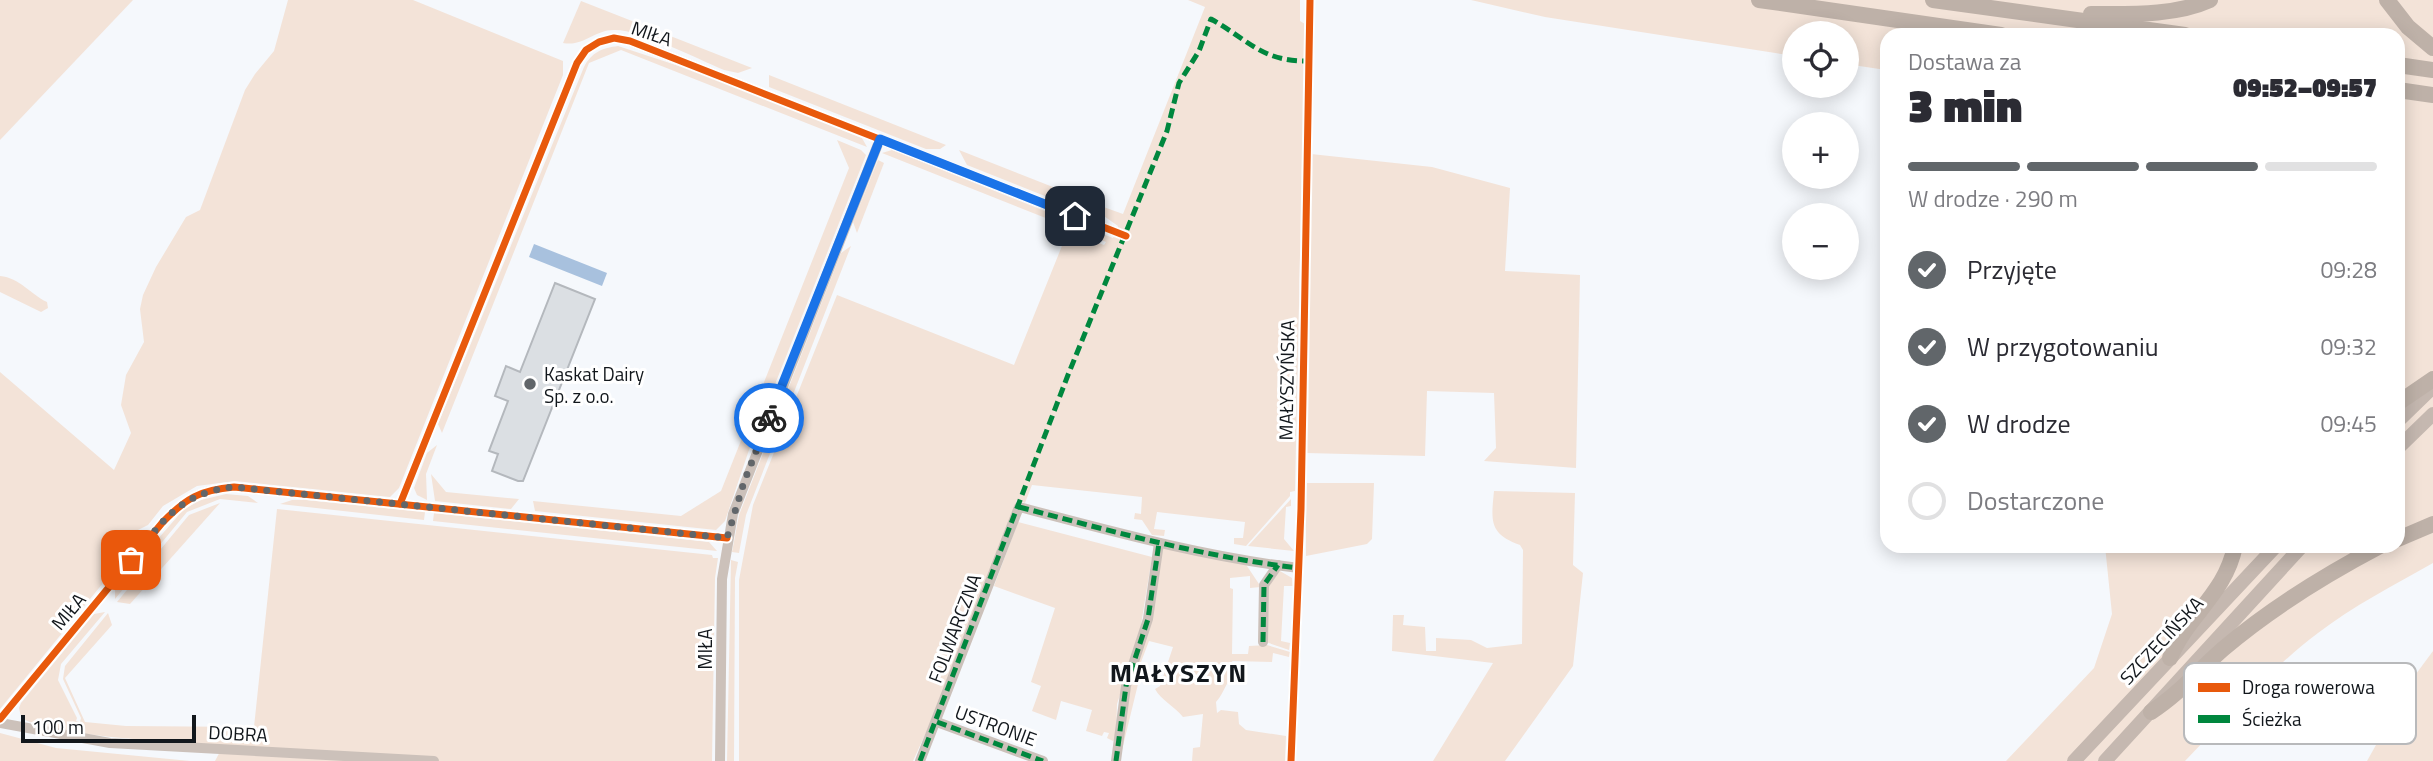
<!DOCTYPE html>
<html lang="pl">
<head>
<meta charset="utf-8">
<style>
	:root { --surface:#fff; --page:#f7f7f7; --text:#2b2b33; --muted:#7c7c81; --line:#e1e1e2; --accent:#61666a }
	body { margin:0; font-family:"Titillium Web",sans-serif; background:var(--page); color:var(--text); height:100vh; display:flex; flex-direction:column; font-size:26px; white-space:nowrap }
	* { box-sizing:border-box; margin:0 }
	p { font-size:23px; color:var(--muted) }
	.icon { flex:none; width:38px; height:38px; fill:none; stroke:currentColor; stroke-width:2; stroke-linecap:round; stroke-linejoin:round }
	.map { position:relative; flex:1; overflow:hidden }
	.sheet { position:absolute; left:1880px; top:28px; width:525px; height:525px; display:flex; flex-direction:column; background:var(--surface); border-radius:21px; box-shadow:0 4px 18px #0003 }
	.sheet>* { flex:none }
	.fabs { position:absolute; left:1782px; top:21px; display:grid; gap:14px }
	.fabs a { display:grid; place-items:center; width:77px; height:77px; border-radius:50%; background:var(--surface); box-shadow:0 4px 18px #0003; font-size:35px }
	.scale { position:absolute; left:21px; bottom:18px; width:175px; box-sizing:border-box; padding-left:7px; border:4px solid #12171c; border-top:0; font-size:19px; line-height:24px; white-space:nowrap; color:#12171c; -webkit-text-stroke:5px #fff; paint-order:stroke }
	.pin { position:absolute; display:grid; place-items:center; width:60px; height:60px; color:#fff; margin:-30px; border-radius:14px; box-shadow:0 4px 10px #0006 }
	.courier { position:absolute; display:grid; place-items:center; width:70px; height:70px; margin:-35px; border:5px solid #1a73e8; border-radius:50%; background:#fff; color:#222; box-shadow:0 2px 9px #0007 }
	.head em { font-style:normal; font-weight:800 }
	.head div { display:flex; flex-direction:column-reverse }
	.head { display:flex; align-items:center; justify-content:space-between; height:119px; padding:0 28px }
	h1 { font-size:46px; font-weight:800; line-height:52px }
	.bar { display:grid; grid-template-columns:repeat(4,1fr); gap:10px 7px; align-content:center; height:84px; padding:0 28px }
	.bar i { height:9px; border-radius:5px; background:var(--line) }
	.bar .current { background:var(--accent) }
	.bar p { grid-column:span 4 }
	ol { padding:0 28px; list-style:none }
	li { display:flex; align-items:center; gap:21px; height:77px }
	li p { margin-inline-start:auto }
	li .icon { padding:7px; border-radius:50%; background:var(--accent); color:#fff; stroke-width:4 }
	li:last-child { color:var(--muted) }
	li i { width:38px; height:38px; border:4px solid var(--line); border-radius:50% }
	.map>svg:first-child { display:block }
	.green { fill:#f3e3d8 }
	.water { fill:#a8c1de }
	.building { fill:#dbdfe3; stroke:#b4b8bd; stroke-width:2 }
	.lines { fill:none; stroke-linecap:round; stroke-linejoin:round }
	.minor { stroke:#ccc1ba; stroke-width:10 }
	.major { stroke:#c5b8b0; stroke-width:14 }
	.highway { stroke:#beb1a8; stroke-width:16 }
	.quiet { stroke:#00873e; stroke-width:5; stroke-dasharray:10 5; stroke-linecap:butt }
	.cycleway-casing { stroke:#fff; stroke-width:11 }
	.cycleway { stroke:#e8590c; stroke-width:7 }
	.done { stroke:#61666a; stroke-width:7; stroke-dasharray:0 12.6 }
	.route { stroke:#1a73e8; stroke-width:9 }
	.poi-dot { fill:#61666a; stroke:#fff; stroke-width:2.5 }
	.labels { text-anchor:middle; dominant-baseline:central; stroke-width:6; stroke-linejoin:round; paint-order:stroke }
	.street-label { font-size:19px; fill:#12171c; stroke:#fff }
	.poi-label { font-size:19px; fill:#12171c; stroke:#fff; text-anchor:start }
	.district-label { font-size:26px; font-weight:bold; letter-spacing:2px; fill:#12171c; stroke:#fff }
	.key { fill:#fff; stroke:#b8b9bb; stroke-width:2 }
	.key-label { font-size:19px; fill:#12171c }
</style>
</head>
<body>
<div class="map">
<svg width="2433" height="761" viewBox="0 0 2433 761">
	<rect width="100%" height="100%" fill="#f5f8fc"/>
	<!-- green -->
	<g class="green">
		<path d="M 0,0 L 133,0 L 0,140 Z"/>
		<path d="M 288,0 L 413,0 L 563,61 L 563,75 L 399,488 L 390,497 L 235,481 L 197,486 L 163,506 L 148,525 L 132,533 L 122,545 L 117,566 L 0,709 L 0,372 L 114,470 L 131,433 L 121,405 L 126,375 L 144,342 L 140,309 L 143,295 L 156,267 L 186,217 L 200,210 L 245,90 L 255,74 L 274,51 Z"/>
		<path d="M 1188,0 L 1300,0 L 1300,21 L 1305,24 L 1295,491 L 1290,492 L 1290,496 L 1246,546 L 1234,544 L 1234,538 L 1243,538 L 1245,522 L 1157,512 L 1154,529 L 1165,530 L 1164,536 L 1152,535 L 1142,520 L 1134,519 L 1135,513 L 1141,514 L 1142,497 L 1032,485 L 1025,503 L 1017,500 L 933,717 L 913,761 L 739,761 L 739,580 L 753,505 L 837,295 L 1014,365 L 1068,231 L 1104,245 L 1106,242 L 882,153 L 892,150 L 1113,238 L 1118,226 L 1101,214 L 1098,205 L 1123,214 L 1205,7 Z"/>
		<path d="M 1471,0 L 2433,0 L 2433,563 C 2394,585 2353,606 2318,633 C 2269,670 2227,718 2185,761 L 2006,761 L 2094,668 L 2112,614 L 2105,546 L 2398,546 L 2398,35 L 1886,35 L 1886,70 L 1846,64 L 1846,33 L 1794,33 L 1794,56 L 1545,17 Z"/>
		<path d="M 581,1 L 752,68 L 738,73 L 724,70 C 697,59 642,30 615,30 C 595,29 584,47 563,43 Z"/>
		<path d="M 618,46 L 697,72 L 862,138 L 867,147 L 621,50 L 589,63 L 442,433 L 438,424 L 584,67 C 592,52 602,48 618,46 Z"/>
		<path d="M 769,75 L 946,145 L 940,149 L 926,149 L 769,87 Z"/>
		<path d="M 837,140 L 861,150 L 866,155 L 766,407 L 760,414 L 751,415 L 849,168 Z"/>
		<path d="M 959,150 L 1086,200 L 1082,203 L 1065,204 L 967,165 Z"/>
		<path d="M 1311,154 L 1432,167 L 1510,188 L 1505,271 L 1580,275 L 1576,468 L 1484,461 L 1496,448 L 1494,393 L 1427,391 L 1425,456 L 1306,453 Z"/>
		<path d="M 878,160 L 884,163 L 857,233 L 853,222 Z"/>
		<path d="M 851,246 L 746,515 L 739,553 L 732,552 L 739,515 L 841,253 Z"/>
		<path d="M 0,276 C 20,278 30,294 47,302 L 48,308 L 41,312 L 0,292 Z"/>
		<path d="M 746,428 L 751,437 L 750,447 L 725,521 L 716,530 L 535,511 L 533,501 L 681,516 L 721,491 Z"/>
		<path d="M 437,445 L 426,474 L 427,500 L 417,495 L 414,488 L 427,453 Z"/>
		<path d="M 431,474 L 446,492 L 519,499 L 511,509 L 435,501 Z"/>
		<path d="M 1306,483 L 1374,483 L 1372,539 L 1367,544 L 1306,556 Z"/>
		<path d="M 1494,491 L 1575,493 L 1573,565 L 1583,573 L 1573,666 L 1505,761 L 1433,761 L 1493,663 L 1392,651 L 1393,615 L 1404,615 L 1403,625 L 1425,627 L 1426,651 L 1436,651 L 1436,638 L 1471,640 L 1487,648 L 1522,644 L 1523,550 L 1520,545 C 1489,534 1491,521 1494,491 Z"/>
		<path d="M 226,494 L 248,496 L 258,503 L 220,499 L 187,512 L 115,599 L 115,588 L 184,509 L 201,500 Z"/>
		<path d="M 1291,499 L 1291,506 L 1286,507 L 1284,539 L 1294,551 L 1248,546 Z"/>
		<path d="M 292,500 L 306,500 L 425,512 L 424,520 L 280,504 Z"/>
		<path d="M 220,503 L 130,604 L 117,602 L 189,515 Z"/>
		<path d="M 277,509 L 712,555 L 713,558 L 718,558 L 715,578 L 712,761 L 215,761 L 223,746 C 188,743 42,736 21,717 L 19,708 L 21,703 L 94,614 L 105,612 L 61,664 L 58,680 L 77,718 L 76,721 L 80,722 L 81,718 L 63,679 L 65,666 L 108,613 L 112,625 L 65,678 L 85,722 L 126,726 L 254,727 Z"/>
		<path d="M 434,513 L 709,542 L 717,551 L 433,521 Z"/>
		<path d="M 1018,522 L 1152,557 L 1139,637 L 1117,704 L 1116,738 L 1113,741 L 1107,738 L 1109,733 L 1104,732 L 1102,736 L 1086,731 L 1092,710 L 1061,701 L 1056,720 L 1032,711 L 1041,686 L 1031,682 L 1055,608 L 994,586 Z"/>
		<path d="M 1163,547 L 1245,563 L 1261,587 L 1250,588 L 1250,576 L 1230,578 L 1230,588 L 1233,589 L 1232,654 L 1248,654 L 1249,646 L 1267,645 L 1290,652 L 1289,657 L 1273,653 L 1272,662 L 1232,661 L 1237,672 C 1226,680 1225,692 1216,702 L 1217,713 L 1221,710 L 1238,712 L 1239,724 L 1246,730 L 1286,736 L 1285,761 L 1192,761 L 1193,748 L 1200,747 L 1203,714 L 1183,717 C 1174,706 1161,700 1155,689 L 1160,686 L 1173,647 L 1149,641 L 1135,678 L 1139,680 L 1121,754 L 1124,716 Z"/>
		<path d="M 731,560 L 738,562 L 735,578 L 734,761 L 727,761 Z"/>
		<path d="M 1280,571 L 1292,578 L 1293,586 L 1284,586 L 1281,641 L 1290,643 L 1289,650 L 1266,642 L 1267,584 Z"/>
		<path d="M 2433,651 L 2433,761 L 2367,761 L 2416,674 Z"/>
		<path d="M 0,733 L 56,748 L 190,761 L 0,761 Z"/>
	</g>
	<!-- water -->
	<path class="water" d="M 534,244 L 607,273 L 602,286 L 529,257 Z"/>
	<!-- building -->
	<path class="building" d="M 555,283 L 595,299 L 523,481 L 518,481 L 492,471 L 498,454 L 489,451 L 508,401 L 495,396 L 506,366 L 520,372 Z"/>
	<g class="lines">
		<!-- minor -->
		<g class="minor">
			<path d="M 400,504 L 577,63 L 586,50 L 599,42 L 614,38 L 630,41 L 1126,236"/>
			<path d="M 1263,642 L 1264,585 L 1278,565"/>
			<path d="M 0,719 L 162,523 C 186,498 200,490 234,487 L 727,538"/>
			<path d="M 937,722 L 1043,761"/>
			<path d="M 0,723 L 110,743 L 434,761"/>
			<path d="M 720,761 L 722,579 L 733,514 L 880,139"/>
			<path d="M 920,761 L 1019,507 C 1111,531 1204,557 1299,568"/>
			<path d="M 1116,761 L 1126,686 L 1148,619 L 1159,543"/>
			<path d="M 1291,761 L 1301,509 L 1310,0"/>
		</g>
		<!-- major -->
		<g class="major">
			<path d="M 2398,421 L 2433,387"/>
			<path d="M 2398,448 L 2433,414"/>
			<path d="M 2074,761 L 2276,546"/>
			<path d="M 2105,761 L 2302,546"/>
		</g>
		<!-- highway -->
		<g class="highway">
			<path d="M 1759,0 L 2001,35"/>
			<path d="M 1933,0 L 2185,35"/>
			<path d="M 2387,0 L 2408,27 L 2433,48"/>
			<path d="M 2091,14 C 2129,14 2175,16 2210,0"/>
			<path d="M 2398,65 L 2433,70"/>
			<path d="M 2398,90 L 2433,95"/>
			<path d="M 2398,403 L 2433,379"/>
			<path d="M 2398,539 L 2433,524"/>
			<path d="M 2170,658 C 2187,615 2225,595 2235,546"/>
			<path d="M 2151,712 C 2179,694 2199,670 2223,649 C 2271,608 2325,575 2380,546"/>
		</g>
		<!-- quiet -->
		<g class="quiet">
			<path d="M 1019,507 C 1111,531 1204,557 1299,568"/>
			<path d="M 1263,642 L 1264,585 L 1278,565"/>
			<path d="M 937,722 L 1043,761"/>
			<path d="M 920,761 L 1068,375 L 1167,131 L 1179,83 L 1199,51 L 1211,19 C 1250,41 1262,62 1310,61"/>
			<path d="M 1116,761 L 1126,686 L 1148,619 L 1159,543"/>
		</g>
		<defs>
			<g id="cycleway">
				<path d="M 400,504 L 577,63 L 586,50 L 599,42 L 614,38 L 630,41 L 1126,236"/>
				<path d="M 0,719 L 162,523 C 186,498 200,490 234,487 L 727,538"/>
				<path d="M 1291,761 L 1301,509 L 1310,0"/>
			</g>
		</defs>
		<!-- cycleway casing -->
		<use href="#cycleway" class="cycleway-casing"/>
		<!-- cycleway -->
		<use href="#cycleway" class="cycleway"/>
	</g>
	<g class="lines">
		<!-- done -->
		<path class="done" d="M 131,560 C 164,520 179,493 234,487 L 727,538 L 744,482 L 769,418"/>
		<!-- route -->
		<path class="route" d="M 769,418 L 880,139 L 1075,216"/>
	</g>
	<!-- markers -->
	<circle class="poi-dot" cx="530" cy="384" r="7"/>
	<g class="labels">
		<!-- street labels -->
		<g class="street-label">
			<text transform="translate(652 33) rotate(19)">MIŁA</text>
			<text transform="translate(1286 380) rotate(-89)">MAŁYSZYŃSKA</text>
			<text transform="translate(68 611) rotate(-50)">MIŁA</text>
			<text transform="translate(954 628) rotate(-69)">FOLWARCZNA</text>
			<text transform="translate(2161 640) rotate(-47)">SZCZECIŃSKA</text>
			<text transform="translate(704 649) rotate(-90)">MIŁA</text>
			<text transform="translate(996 725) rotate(20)">USTRONIE</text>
			<text transform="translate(238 733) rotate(3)">DOBRA</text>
		</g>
		<!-- poi labels -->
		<g class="poi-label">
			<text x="544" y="373">Kaskat Dairy<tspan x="544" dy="22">Sp. z o.o.</tspan></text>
		</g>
		<!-- district labels -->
		<g class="district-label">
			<text x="1179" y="672">MAŁYSZYN</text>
		</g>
	</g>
	<!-- legend -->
	<rect x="2184" y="663" width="232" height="81" rx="10" class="key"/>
	<rect x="2198" y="683" width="32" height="9" fill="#e8590c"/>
	<rect x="2198" y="715" width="32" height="8" fill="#00873e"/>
	<g class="key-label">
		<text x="2242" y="694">Droga rowerowa</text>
		<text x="2242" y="726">Ścieżka</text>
	</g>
</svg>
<div class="fabs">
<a><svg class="icon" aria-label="locate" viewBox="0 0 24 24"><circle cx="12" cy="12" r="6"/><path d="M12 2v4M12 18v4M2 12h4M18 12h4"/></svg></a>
<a>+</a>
<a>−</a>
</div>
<div class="scale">100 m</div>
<div class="pin" style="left:131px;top:560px;background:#ea580c"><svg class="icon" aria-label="bag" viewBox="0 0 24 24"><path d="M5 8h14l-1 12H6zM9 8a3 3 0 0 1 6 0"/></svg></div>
<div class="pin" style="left:1075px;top:216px;background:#1f2937"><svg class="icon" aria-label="home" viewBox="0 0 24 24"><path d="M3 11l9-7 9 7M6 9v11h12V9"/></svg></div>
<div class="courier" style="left:769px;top:418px"><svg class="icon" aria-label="bike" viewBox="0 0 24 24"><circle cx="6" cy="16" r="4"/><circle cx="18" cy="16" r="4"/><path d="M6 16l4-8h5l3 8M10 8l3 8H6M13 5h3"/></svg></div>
<section class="sheet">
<div class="head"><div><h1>3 min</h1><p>Dostawa za</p></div><em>09:52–09:57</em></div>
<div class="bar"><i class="current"></i><i class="current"></i><i class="current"></i><i></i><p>W drodze · 290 m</p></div>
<ol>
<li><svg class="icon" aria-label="check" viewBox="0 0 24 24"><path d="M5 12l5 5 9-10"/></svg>Przyjęte<p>09:28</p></li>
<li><svg class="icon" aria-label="check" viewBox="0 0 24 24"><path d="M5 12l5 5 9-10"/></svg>W przygotowaniu<p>09:32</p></li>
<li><svg class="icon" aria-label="check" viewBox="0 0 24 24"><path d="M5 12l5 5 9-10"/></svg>W drodze<p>09:45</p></li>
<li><i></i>Dostarczone</li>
</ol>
</section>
</div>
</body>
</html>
